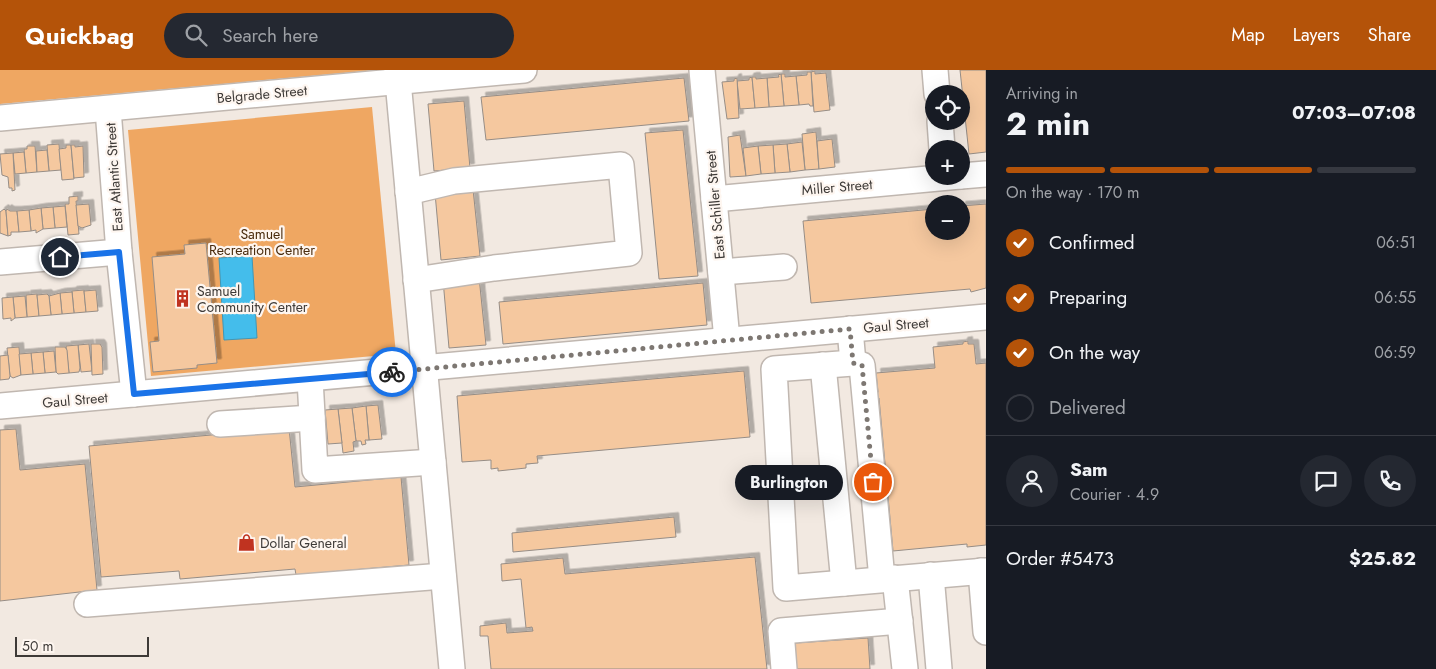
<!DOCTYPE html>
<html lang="en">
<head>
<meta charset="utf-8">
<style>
	:root { --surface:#171b24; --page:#242831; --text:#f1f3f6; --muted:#9ea1a6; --line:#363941; --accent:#b45309 }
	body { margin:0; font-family:Jost,sans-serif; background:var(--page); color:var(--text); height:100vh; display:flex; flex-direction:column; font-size:19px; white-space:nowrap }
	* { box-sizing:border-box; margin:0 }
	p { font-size:16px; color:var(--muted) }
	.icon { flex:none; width:28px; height:28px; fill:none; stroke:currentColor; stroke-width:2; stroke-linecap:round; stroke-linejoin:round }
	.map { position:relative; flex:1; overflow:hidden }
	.details { display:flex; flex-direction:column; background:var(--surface); width:450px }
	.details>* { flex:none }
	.fabs { position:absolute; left:925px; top:15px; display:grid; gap:10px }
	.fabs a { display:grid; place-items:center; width:45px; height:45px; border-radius:50%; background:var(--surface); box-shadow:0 5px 20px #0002; font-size:25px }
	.scale { position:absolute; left:15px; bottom:12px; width:134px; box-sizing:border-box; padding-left:5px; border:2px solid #3e3a37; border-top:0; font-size:14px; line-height:18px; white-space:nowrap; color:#3e3a37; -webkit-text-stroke:4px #fef6f0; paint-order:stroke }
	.pin { position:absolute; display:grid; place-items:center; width:42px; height:42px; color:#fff; margin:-21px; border:2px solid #fff; border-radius:50%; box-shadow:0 1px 5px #0007 }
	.courier { position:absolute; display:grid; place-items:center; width:50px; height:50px; margin:-25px; border:4px solid #1a73e8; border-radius:50%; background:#fff; color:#222; box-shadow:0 1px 6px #0007 }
	.bubble { position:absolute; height:35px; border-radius:18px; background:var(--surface); box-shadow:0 5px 20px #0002; font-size:16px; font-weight:700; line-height:35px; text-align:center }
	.headline em { font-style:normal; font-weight:700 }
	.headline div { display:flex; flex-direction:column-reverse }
	.headline { display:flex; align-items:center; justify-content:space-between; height:85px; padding:0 20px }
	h1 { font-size:32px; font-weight:700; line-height:38px }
	.bar { display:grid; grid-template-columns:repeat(4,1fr); gap:8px 5px; align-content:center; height:60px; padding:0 20px }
	.bar i { height:6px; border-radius:4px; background:var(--line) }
	.bar .current { background:var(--accent) }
	.bar p { grid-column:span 4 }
	.line { display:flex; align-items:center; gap:12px; padding:0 20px; border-top:1px solid var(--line) }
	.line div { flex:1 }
	.round { display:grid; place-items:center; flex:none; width:52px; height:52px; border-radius:26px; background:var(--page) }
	ol { padding:0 20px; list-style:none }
	li { display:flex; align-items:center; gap:15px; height:55px }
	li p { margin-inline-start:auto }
	li .icon { padding:5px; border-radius:50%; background:var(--accent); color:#fff; stroke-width:4 }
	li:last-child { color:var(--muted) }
	li i { width:28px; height:28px; border:2px solid var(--line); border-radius:50% }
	header { display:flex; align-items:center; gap:30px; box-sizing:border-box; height:70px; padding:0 25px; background:var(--accent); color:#fff }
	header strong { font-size:24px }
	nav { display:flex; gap:28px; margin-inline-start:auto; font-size:18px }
	.search { width:350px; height:45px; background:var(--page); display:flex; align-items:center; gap:12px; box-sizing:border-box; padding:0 18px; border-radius:28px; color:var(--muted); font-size:19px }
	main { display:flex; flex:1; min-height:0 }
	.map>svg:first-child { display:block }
	.green { fill:#efa762 }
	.water { fill:#44bdeb; stroke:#4296b5 }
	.building { fill:#f5c89f; stroke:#968d86; filter:url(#shadow) }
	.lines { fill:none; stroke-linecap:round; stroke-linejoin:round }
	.minor-casing { stroke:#c0b7b0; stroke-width:28 }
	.minor { stroke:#fff; stroke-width:25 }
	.done { stroke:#7d7772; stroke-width:5; stroke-dasharray:0 9 }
	.route { stroke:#1a73e8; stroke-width:6 }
	.labels { text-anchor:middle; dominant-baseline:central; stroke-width:4.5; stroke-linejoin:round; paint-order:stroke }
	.street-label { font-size:14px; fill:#3e3a37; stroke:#fef6f0 }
	.park-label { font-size:14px; fill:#4a2c0e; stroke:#fef6f0 }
	.poi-label { font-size:14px; fill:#3e3a37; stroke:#fef6f0; text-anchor:start }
</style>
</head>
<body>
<header>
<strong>Quickbag</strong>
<div class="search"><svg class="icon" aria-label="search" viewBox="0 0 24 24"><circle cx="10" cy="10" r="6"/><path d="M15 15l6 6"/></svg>Search here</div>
<nav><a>Map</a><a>Layers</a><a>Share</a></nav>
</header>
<main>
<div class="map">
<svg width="986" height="599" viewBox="0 0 986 599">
	<defs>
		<filter id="shadow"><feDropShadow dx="4.5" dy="-4.5" stdDeviation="0" flood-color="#0004"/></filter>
	</defs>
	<rect width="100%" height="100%" fill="#f2e9e1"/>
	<!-- green -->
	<g class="green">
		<path d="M 0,0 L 377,0 L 0,34 Z"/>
		<path d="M 372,37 L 396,284 L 151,306 L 128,60 Z"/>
	</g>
	<!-- water -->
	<path class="water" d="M 252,186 L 257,268 L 224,270 L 219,188 Z"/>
	<!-- building -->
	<g class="building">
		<path d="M 960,0 L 986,0 L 986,82 L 969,84 Z"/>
		<path d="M 815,1 L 815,4 L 826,3 L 830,40 L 814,42 L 811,2 Z"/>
		<path d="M 807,2 L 811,2 L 813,36 L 810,36 L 809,34 L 799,35 L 796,6 L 807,5 Z"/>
		<path d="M 781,4 L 785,4 L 785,7 L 796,6 L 799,35 L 784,36 Z"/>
		<path d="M 781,4 L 784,36 L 769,37 L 767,8 L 779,7 L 778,5 Z"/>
		<path d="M 752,7 L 755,38 L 740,39 L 737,11 L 749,10 L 749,8 Z"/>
		<path d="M 752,7 L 756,7 L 756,9 L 767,8 L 769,37 L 755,38 Z"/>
		<path d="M 684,8 L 689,51 L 486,70 L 481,27 Z"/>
		<path d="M 737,8 L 739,48 L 727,49 L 722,12 L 734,11 L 734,9 Z"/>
		<path d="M 464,31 L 470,98 L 434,101 L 428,34 Z"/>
		<path d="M 683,60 L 698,206 L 659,209 L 645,63 Z"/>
		<path d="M 816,62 L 819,99 L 805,100 L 802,64 Z"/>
		<path d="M 740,65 L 746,106 L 730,107 L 728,67 Z"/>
		<path d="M 832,69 L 835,97 L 819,99 L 817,71 Z"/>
		<path d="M 802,72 L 805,100 L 790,102 L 787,74 Z"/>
		<path d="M 59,74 L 61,100 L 49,101 L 47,75 Z"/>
		<path d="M 787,74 L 790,102 L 775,103 L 773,75 Z"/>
		<path d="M 66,75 L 71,75 L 74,109 L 62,110 L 59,79 L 66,78 Z"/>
		<path d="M 71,75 L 75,75 L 75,77 L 83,76 L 84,107 L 74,108 Z"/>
		<path d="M 773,75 L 775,103 L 761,104 L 758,76 Z"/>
		<path d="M 27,76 L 35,76 L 37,102 L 26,103 L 24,79 L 27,79 Z"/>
		<path d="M 758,76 L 761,104 L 746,106 L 743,78 Z"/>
		<path d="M 47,80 L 49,101 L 37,102 L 36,81 Z"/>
		<path d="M 24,82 L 26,103 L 15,104 L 13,83 Z"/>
		<path d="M 13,83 L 15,120 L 12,121 L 12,118 L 9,118 L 8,107 L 2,105 L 0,84 Z"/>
		<path d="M 473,119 L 480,186 L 441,190 L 435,123 Z"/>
		<path d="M 78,126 L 78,131 L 76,131 L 79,164 L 68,165 L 65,134 L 69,134 L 69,127 Z"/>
		<path d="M 89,134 L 91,155 L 82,158 L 78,156 L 76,135 Z"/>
		<path d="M 986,134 L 986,218 L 971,222 L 970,219 L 811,233 L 803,151 L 934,139 L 934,161 L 961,161 L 961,136 Z"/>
		<path d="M 65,136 L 67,157 L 55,158 L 53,137 Z"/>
		<path d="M 53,137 L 55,158 L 43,159 L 41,138 Z"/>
		<path d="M 41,138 L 43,159 L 36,163 L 36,160 L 31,161 L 29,140 Z"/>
		<path d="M 4,139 L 6,141 L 8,166 L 0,163 L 0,142 Z"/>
		<path d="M 7,139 L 10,141 L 17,141 L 19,162 L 11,162 L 11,165 L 8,166 L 6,141 Z"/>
		<path d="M 29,140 L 31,161 L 19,162 L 17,141 Z"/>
		<path d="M 206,173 L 217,293 L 197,295 L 197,298 L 153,302 L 150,272 L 159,271 L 152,187 L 185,184 L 184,175 Z"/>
		<path d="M 479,207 L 486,275 L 449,278 L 443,210 Z"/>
		<path d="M 703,213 L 707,255 L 503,274 L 499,232 Z"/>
		<path d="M 84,220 L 86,242 L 74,243 L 72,221 Z"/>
		<path d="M 96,220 L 98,241 L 86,242 L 84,221 Z"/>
		<path d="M 72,222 L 74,243 L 62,244 L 60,223 Z"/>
		<path d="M 60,223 L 62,244 L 51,245 L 49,226 Z"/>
		<path d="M 37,224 L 39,246 L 27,247 L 26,225 Z"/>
		<path d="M 47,224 L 49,226 L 51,245 L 39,246 L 37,225 Z"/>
		<path d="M 25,226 L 27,247 L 15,248 L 13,227 Z"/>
		<path d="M 13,227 L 15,248 L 11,251 L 11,248 L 3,249 L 2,228 Z"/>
		<path d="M 968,271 L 968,274 L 974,274 L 976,294 L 986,293 L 986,475 L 967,477 L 967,474 L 893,481 L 879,328 L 876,325 L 878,322 L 876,303 L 935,298 L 933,277 L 963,274 L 963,272 Z"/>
		<path d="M 89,274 L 92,301 L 81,302 L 78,275 Z"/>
		<path d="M 91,274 L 100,274 L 102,277 L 103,304 L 92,305 Z"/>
		<path d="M 78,275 L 80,298 L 79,302 L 69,303 L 66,276 Z"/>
		<path d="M 19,277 L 21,305 L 13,308 L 10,306 L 7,278 Z"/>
		<path d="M 55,277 L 65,277 L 67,280 L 69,303 L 58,304 L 56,302 Z"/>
		<path d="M 54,281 L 56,302 L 45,303 L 43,282 Z"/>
		<path d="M 43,282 L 45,303 L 33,304 L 31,283 Z"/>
		<path d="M 31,283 L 33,304 L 21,305 L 19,284 Z"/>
		<path d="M 8,285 L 10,306 L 9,309 L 0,310 L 0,286 Z"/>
		<path d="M 744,301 L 750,367 L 537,386 L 538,393 L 526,394 L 526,398 L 498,401 L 498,398 L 491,399 L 491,390 L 462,392 L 457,326 Z"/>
		<path d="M 378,335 L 382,369 L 369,370 L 366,336 Z"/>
		<path d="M 366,336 L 369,370 L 365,370 L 366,374 L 362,375 L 361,371 L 356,371 L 352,338 Z"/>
		<path d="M 352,338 L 356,371 L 353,372 L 354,381 L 343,383 L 338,339 Z"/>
		<path d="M 338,339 L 342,373 L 328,374 L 325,340 Z"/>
		<path d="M 289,358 L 295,417 L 401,407 L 409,495 L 296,505 L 295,499 L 180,509 L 179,501 L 101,507 L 89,376 Z"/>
		<path d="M 16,359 L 20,400 L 85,394 L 97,520 L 0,531 L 0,360 Z"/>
		<path d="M 674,447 L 676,467 L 513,482 L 512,463 Z"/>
		<path d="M 755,487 L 767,599 L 491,599 L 488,566 L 480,566 L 480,556 L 506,553 L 507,563 L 533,561 L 532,557 L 526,558 L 521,509 L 502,511 L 501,494 L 563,488 L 565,504 Z"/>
		<path d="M 868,568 L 870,599 L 796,599 L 795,573 Z"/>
	</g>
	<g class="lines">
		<defs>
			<g id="minor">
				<path d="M 397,0 L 452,599"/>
				<path d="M 702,0 L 727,270"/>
				<path d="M 935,0 L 937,24"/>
				<path d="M 108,39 L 119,182 L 134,324"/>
				<path d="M 0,48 L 524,0"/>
				<path d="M 940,51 L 942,79"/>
				<path d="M 961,106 L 986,104"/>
				<path d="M 408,122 L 454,111 L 621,95 L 629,183 L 494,198 L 416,210"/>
				<path d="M 714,129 L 960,106"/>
				<path d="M 0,192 L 119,182"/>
				<path d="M 721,202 L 784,197"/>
				<path d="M 850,259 L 853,293 L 774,299 L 786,518 L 986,501"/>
				<path d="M 853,293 L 862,295 L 882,509"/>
				<path d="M 823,295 L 844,513"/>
				<path d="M 310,309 L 315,400 L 433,392"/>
				<path d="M 0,336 L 986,247"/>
				<path d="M 220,354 L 312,348"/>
				<path d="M 981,501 L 986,562"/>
				<path d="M 931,505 L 939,599"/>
				<path d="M 895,508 L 905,599"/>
				<path d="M 87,534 L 443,506"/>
				<path d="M 784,599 L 781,561 L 900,551"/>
			</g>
		</defs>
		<!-- minor casing -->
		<use href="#minor" class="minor-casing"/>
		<!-- minor -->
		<use href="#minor" class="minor"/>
	</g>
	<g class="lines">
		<!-- done -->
		<path class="done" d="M 392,302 L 850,259 L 853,293 L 862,295 L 873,412"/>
		<!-- route -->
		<path class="route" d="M 60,187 L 119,182 L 134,324 L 392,302"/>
	</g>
	<!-- icons -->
	<defs>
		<symbol id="building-bare" viewBox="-9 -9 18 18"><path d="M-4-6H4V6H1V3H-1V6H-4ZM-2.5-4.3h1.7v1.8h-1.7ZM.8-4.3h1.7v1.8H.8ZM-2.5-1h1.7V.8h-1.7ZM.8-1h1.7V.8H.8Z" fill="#c03320" stroke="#fef6f0" stroke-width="2.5" paint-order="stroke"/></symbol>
		<symbol id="shop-bare" viewBox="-9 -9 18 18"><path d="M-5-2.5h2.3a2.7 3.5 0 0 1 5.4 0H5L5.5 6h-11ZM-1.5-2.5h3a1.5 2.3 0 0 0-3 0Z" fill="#c03320" stroke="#fef6f0" stroke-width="2.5" paint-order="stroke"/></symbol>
	</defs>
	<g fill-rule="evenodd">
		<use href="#building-bare" x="170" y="216" width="25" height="25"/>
		<use href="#shop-bare" x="234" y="460" width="25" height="25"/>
	</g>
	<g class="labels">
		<!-- street labels -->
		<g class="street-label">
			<text transform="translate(262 24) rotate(-5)">Belgrade Street</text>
			<text transform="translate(114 107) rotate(-94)">East Atlantic Street</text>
			<text transform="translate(837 117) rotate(-5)">Miller Street</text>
			<text transform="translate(715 135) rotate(-95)">East Schiller Street</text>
			<text transform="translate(896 255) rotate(-5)">Gaul Street</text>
			<text transform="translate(75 330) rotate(-5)">Gaul Street</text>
		</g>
		<!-- park labels -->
		<g class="park-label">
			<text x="262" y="164">Samuel<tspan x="262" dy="16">Recreation Center</tspan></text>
		</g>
		<!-- poi labels -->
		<g class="poi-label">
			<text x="197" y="221">Samuel<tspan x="197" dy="16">Community Center</tspan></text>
			<text x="260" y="473">Dollar General</text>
		</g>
	</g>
</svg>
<div class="fabs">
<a><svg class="icon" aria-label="locate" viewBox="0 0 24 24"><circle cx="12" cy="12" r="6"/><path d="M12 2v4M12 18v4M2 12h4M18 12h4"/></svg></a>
<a>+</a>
<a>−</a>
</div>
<div class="scale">50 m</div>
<div class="pin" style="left:873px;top:412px;background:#ea580c"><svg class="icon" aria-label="bag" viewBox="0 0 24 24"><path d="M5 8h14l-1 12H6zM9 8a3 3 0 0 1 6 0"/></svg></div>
<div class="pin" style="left:60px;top:187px;background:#1f2937"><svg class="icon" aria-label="home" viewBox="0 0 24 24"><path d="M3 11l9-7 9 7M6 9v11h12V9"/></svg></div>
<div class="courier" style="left:392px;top:302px"><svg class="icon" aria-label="bike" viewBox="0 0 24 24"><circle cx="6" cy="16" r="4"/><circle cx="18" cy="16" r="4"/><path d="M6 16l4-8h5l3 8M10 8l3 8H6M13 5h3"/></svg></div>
<div class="bubble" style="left:735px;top:395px;width:108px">Burlington</div>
</div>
<section class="details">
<div class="headline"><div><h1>2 min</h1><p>Arriving in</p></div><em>07:03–07:08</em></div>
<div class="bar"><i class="current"></i><i class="current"></i><i class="current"></i><i></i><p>On the way · 170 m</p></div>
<ol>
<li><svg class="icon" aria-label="check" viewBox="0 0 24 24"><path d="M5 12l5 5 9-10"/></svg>Confirmed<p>06:51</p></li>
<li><svg class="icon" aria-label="check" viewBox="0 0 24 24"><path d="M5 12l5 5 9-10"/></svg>Preparing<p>06:55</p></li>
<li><svg class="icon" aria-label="check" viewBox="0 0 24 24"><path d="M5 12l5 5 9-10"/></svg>On the way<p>06:59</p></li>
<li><i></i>Delivered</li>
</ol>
<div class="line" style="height:90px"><a class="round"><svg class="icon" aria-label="person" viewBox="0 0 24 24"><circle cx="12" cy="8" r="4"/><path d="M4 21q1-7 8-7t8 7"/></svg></a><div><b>Sam</b><p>Courier · 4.9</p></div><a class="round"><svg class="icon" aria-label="chat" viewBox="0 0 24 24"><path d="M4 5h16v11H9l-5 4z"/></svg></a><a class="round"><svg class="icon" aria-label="phone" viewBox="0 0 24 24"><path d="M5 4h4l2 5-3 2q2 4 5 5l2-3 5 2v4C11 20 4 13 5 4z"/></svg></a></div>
<div class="line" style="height:65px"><div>Order #5473</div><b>$25.82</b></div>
</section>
</main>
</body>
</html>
